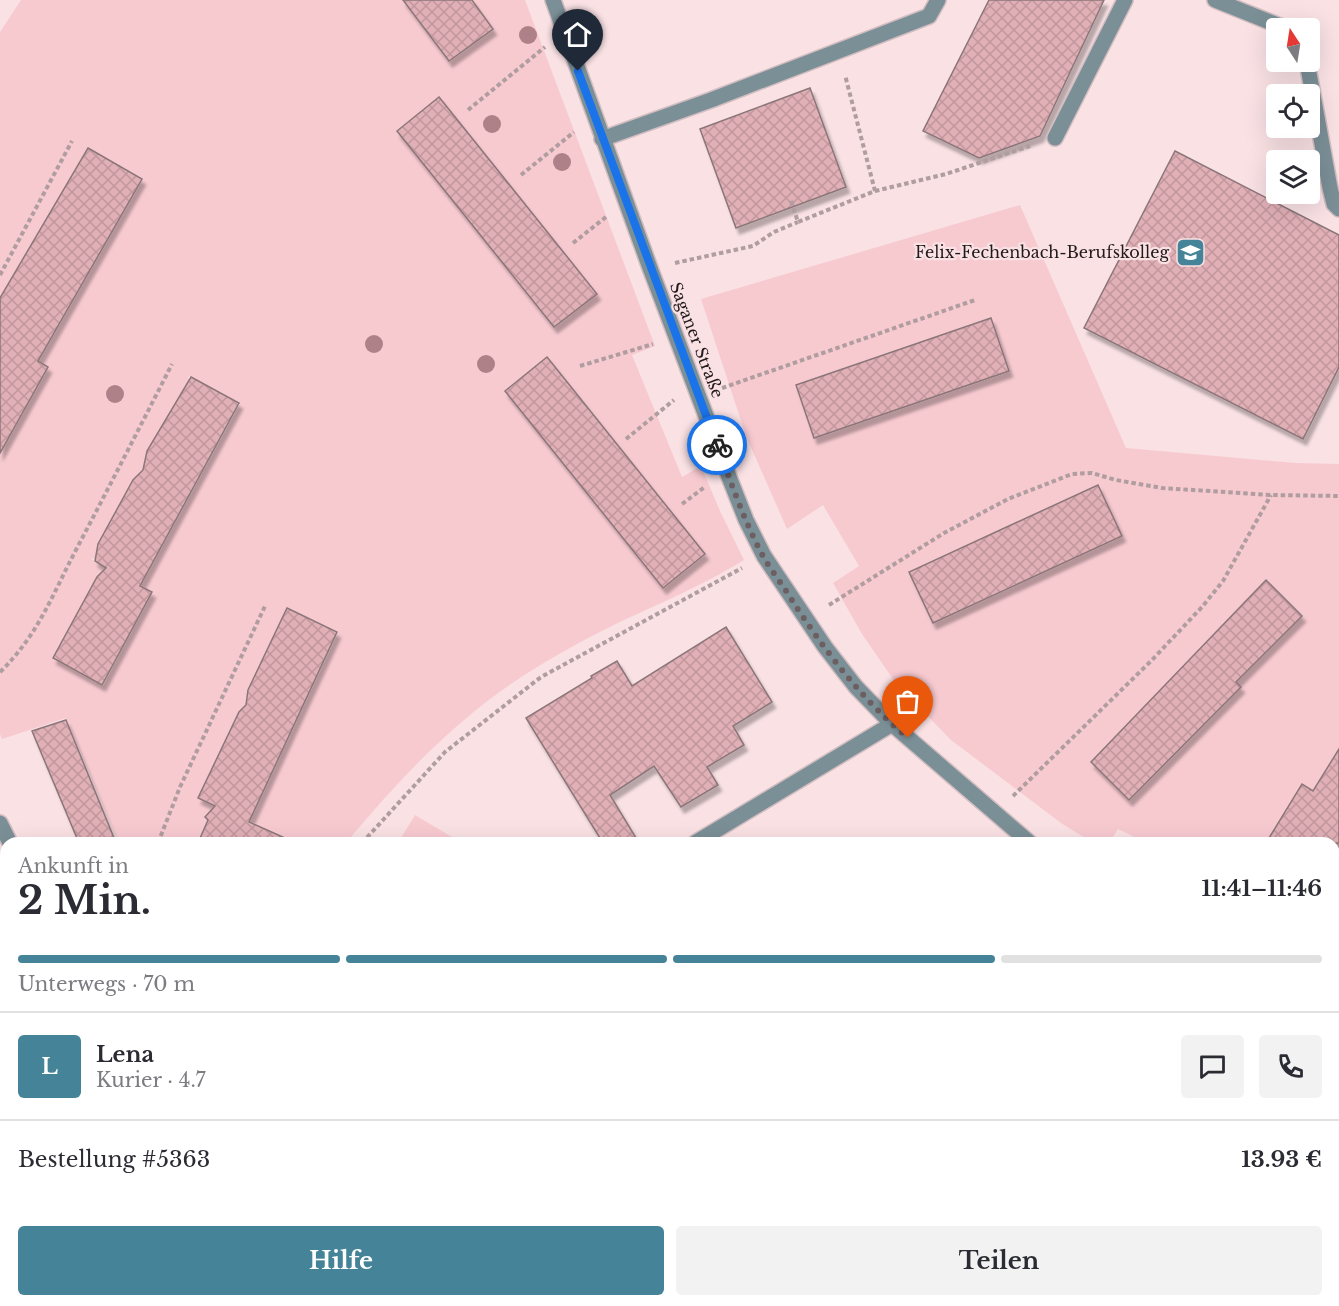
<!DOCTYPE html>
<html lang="de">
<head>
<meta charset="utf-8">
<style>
	:root { --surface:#fff; --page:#f2f2f3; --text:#2b2b33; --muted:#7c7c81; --line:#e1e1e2; --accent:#458398 }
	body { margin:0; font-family:"Libre Baskerville",serif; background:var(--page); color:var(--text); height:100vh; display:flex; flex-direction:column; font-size:22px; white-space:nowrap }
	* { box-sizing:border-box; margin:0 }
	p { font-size:20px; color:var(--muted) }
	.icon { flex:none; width:33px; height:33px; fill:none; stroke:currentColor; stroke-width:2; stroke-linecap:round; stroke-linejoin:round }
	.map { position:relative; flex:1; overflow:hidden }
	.side { position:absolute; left:0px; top:837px; width:1340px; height:470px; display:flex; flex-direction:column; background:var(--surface); border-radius:18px 18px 0 0; box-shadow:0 6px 24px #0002 }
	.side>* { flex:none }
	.needle { width:39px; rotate:348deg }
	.buttons { position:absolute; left:1266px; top:18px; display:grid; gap:12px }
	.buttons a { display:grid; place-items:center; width:54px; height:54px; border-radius:6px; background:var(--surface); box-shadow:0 6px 24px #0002; font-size:30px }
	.pin { position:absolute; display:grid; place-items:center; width:51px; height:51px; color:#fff; margin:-62px -26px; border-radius:50% 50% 50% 0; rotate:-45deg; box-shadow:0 0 6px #0007 }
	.pin .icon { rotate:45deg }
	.courier { position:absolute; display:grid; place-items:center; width:60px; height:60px; margin:-30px; border:4px solid #1a73e8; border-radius:50%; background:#fff; color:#222; box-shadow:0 2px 8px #0007 }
	.overview em { font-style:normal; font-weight:700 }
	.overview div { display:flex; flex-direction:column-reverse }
	.overview { display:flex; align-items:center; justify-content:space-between; height:102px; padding:0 18px }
	h1 { font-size:39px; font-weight:700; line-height:45px }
	.bar { display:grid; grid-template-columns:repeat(4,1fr); gap:9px 6px; align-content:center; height:72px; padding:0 18px }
	.bar i { height:8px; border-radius:4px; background:var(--line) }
	.bar .current { background:var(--accent) }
	.bar p { grid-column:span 4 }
	.line { display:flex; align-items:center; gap:15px; padding:0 18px; border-top:2px solid var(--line) }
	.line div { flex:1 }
	.round { display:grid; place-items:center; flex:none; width:63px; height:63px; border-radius:6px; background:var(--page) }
	.primary-button { display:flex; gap:12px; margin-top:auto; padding:12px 18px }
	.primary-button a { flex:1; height:69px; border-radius:6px; background:var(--accent); color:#fff; font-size:24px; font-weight:700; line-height:69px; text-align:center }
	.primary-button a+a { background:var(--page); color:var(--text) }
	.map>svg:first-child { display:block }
	.grass { fill:#f7cad0; fill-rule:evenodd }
	.building { fill:url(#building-cross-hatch); stroke:#8b7679; stroke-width:1.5; filter:url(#shadow) }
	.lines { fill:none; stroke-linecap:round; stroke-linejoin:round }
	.lane-casing { stroke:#d2bdc0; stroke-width:18 }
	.street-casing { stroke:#d2bdc0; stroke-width:18 }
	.secondary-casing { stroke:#d2bdc0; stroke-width:18 }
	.path { stroke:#b09d9f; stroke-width:4; stroke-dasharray:4.5 3; stroke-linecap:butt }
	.lane { stroke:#7b8f97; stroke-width:15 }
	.street { stroke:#7b8f97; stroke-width:15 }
	.secondary { stroke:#476570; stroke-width:15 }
	.tree { fill:#ae8189 }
	.done { stroke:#6d5f61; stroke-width:6; stroke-dasharray:0 10.8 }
	.route { stroke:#1a73e8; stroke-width:8 }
	.labels { text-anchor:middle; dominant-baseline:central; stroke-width:4.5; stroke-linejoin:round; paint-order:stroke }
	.poi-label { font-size:16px; fill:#22191a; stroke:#f9e1e4; text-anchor:end }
	.street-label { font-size:16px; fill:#22191a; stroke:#f9e1e4 }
</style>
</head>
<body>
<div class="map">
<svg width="1339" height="1306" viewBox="0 0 1339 1306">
	<defs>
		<pattern id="building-cross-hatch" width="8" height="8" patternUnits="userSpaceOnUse" patternTransform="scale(1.5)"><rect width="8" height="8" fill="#e1b0b7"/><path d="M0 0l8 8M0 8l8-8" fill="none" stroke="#c1979d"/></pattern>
		<filter id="shadow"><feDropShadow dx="3.5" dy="6" stdDeviation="1.5" flood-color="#0004"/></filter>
	</defs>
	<rect width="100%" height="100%" fill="#f9e1e4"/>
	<!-- grass -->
	<g class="grass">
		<path d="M 21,0 L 403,0 L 449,61 L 493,29 L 472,0 L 525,0 L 655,346 L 632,355 L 682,477 L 701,466 L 720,511 L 744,560 C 691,593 631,614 577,644 C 537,666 497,691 463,721 C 420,757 382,800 346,843 L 255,843 L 263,828 L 249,822 L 338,633 L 287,608 L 285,610 L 290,612 L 280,621 L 283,625 L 246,705 L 236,716 L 239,720 L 224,744 L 198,798 L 215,806 L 205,817 L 208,820 L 198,843 L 119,843 L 66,718 L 2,739 L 0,734 L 0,453 L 48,367 L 38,361 L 142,179 L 88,148 L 0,298 L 0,32 ZM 439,97 L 596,293 L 555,327 L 397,131 ZM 547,357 L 705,553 L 664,587 L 505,391 ZM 189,376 L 240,404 L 140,586 L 154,593 L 151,594 L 103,686 L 52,658 L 54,656 L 57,658 L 60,645 L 64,645 L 82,605 L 99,582 L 96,578 L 106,568 L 90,558 L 95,559 L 98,546 L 133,480 L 143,470 L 186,392 L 183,389 L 192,380 L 188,378 Z"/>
		<path d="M 1020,205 L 1126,448 L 1296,463 L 1339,464 L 1339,936 L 1334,935 L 1334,843 L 1147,843 L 1118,829 L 1109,843 L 1093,843 L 1061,823 L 951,740 L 895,682 L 862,634 L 833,583 L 859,566 L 823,505 L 787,529 L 746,436 L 701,299 Z"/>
		<path d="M 415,815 L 462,843 L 398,843 Z"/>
	</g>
	<!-- building -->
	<g class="building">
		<path d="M 403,0 L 472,0 L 493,29 L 449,61 Z"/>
		<path d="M 989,0 L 1104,0 L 1040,136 L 979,158 L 923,131 Z"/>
		<path d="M 810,88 L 846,187 L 736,228 L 700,129 Z"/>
		<path d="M 439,97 L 597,294 L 554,327 L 397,131 Z"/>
		<path d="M 88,148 L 142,179 L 38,361 L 48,367 L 0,453 L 0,298 Z"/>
		<path d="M 1175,151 L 1339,235 L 1339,367 L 1303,439 L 1084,328 Z"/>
		<path d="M 991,318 L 1009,371 L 814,438 L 796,385 Z"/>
		<path d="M 547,357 L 705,554 L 663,588 L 505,391 Z"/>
		<path d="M 191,377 L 239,403 L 140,586 L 152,592 L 102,685 L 53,658 L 97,577 L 106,568 L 95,561 L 98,544 L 133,480 L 143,470 L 147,451 Z"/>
		<path d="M 1098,485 L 1122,536 L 933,623 L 909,572 Z"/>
		<path d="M 1266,580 L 1302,616 L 1236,682 L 1241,687 L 1129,800 L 1091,762 Z"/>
		<path d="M 287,608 L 337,632 L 249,822 L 296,843 L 198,843 L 208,820 L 205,817 L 215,806 L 198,798 L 239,712 L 246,705 L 248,690 Z"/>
		<path d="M 726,627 L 772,702 L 733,726 L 744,745 L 707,767 L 718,785 L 681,807 L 654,766 L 610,795 L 639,843 L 603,843 L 526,718 L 592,678 L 591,676 L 617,661 L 632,686 Z"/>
		<path d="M 66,720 L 116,843 L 79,843 L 32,731 Z"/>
		<path d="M 1339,749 L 1339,843 L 1266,843 L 1302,784 L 1313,791 Z"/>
	</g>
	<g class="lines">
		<defs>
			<g id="lane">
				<path d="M 1215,0 L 1285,28"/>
				<path d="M 1307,62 L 1330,188 L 1334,204 L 1339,209"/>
				<path d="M 1055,138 L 1125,0"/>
				<path d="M 602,139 L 711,100 L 929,16 L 938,0"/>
				<path d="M 695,843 L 892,724"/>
			</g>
			<g id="street">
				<path d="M 553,0 L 650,268 L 731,482 L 746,520 L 764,556 L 825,647 L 856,687 L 892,724 L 1030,843"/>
				<path d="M 0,823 L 10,843"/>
				<path d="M 1334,954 L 1339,955"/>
			</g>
			<g id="secondary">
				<path d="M 0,1270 L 6,1271"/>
				<path d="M 418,1300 L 494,1306"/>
			</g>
		</defs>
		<!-- lane casing -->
		<use href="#lane" class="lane-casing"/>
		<!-- street casing -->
		<use href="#street" class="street-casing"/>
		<!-- secondary casing -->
		<use href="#secondary" class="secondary-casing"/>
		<!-- path -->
		<g class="path">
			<path d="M 468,110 L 545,47"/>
			<path d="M 521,175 L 574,132"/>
			<path d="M 875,191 L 946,174 L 1030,146"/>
			<path d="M 791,201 L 798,222 L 875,191 L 845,75"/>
			<path d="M 573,243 L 606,217"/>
			<path d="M 675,263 L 753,246 L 774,232 L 798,222"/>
			<path d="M 0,275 L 72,141"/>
			<path d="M 580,366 L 653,344"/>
			<path d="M 722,388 L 975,300"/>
			<path d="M 626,439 L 674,400"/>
			<path d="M 682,504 L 706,486"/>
			<path d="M 829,605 L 944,533 L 1008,499 L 1072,474 L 1092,473 L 1116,480 L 1162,488 L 1271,495 L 1339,496"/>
			<path d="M 0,672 C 39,634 52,595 77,548 C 109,487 141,425 172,364"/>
			<path d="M 1013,796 L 1151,661 L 1202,607 L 1223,581 L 1271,495"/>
			<path d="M 158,843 L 180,787 L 266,604"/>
			<path d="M 362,843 L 445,752 L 541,677 L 742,568"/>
			<path d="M 1334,1271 L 1339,1271"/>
			<path d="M 1288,1306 L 1288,1300"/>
		</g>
		<!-- lane -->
		<use href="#lane" class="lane"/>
		<!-- street -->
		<use href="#street" class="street"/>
		<!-- secondary -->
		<use href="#secondary" class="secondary"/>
	</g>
	<!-- trees -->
	<g class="tree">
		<circle cx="528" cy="35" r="9"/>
		<circle cx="492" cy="124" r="9"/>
		<circle cx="562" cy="162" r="9"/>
		<circle cx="374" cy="344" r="9"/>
		<circle cx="486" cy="364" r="9"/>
		<circle cx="115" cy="394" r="9"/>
	</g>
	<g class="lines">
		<!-- done -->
		<path class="done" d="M 717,445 C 731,482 744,521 763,556 C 770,569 780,581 788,594 C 822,647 860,698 908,738"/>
		<!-- route -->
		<path class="route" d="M 578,71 L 717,445"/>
	</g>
	<!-- icons -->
	<defs>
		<symbol id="university-square" viewBox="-11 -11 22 22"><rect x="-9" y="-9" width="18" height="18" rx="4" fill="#458398" stroke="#f9e1e4"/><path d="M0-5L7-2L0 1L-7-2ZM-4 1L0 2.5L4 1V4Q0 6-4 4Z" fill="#fff"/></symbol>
	</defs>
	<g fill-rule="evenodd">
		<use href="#university-square" x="1174" y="236" width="33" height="33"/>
	</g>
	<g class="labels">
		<!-- poi labels -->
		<g class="poi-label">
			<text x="1169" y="252">Felix-Fechenbach-Berufskolleg</text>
		</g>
		<!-- street labels -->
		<g class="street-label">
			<text transform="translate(697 340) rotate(69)">Saganer Straße</text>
		</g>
	</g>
</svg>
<div class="buttons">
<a><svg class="needle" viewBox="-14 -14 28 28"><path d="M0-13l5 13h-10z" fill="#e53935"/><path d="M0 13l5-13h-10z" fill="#7c7c81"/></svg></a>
<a><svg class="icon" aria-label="locate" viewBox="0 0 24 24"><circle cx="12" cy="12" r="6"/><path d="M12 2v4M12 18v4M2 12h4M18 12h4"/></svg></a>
<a><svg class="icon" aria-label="layers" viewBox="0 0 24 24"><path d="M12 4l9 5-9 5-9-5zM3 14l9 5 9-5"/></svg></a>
</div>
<div class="pin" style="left:908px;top:738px;background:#ea580c"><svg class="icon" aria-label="bag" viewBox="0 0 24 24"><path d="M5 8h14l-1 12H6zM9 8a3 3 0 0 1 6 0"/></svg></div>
<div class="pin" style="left:578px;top:71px;background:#1f2937"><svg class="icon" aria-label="home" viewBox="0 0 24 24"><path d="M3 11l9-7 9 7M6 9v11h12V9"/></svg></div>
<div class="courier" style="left:717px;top:445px"><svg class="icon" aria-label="bike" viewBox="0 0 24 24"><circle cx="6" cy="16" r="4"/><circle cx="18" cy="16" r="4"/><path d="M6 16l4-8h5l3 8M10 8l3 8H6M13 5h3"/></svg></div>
<section class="side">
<div class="overview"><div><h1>2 Min.</h1><p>Ankunft in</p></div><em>11:41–11:46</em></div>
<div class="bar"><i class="current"></i><i class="current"></i><i class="current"></i><i></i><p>Unterwegs · 70 m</p></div>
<div class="line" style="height:108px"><b class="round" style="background:var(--accent);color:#fff">L</b><div><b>Lena</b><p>Kurier · 4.7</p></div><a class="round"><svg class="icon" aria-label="chat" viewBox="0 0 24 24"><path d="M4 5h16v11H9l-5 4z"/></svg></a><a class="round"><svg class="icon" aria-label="phone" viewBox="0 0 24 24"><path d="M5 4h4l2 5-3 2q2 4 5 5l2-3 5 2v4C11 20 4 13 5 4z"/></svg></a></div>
<div class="line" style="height:78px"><div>Bestellung #5363</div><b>13.93 €</b></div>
<div class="primary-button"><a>Hilfe</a><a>Teilen</a></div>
</section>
</div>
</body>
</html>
